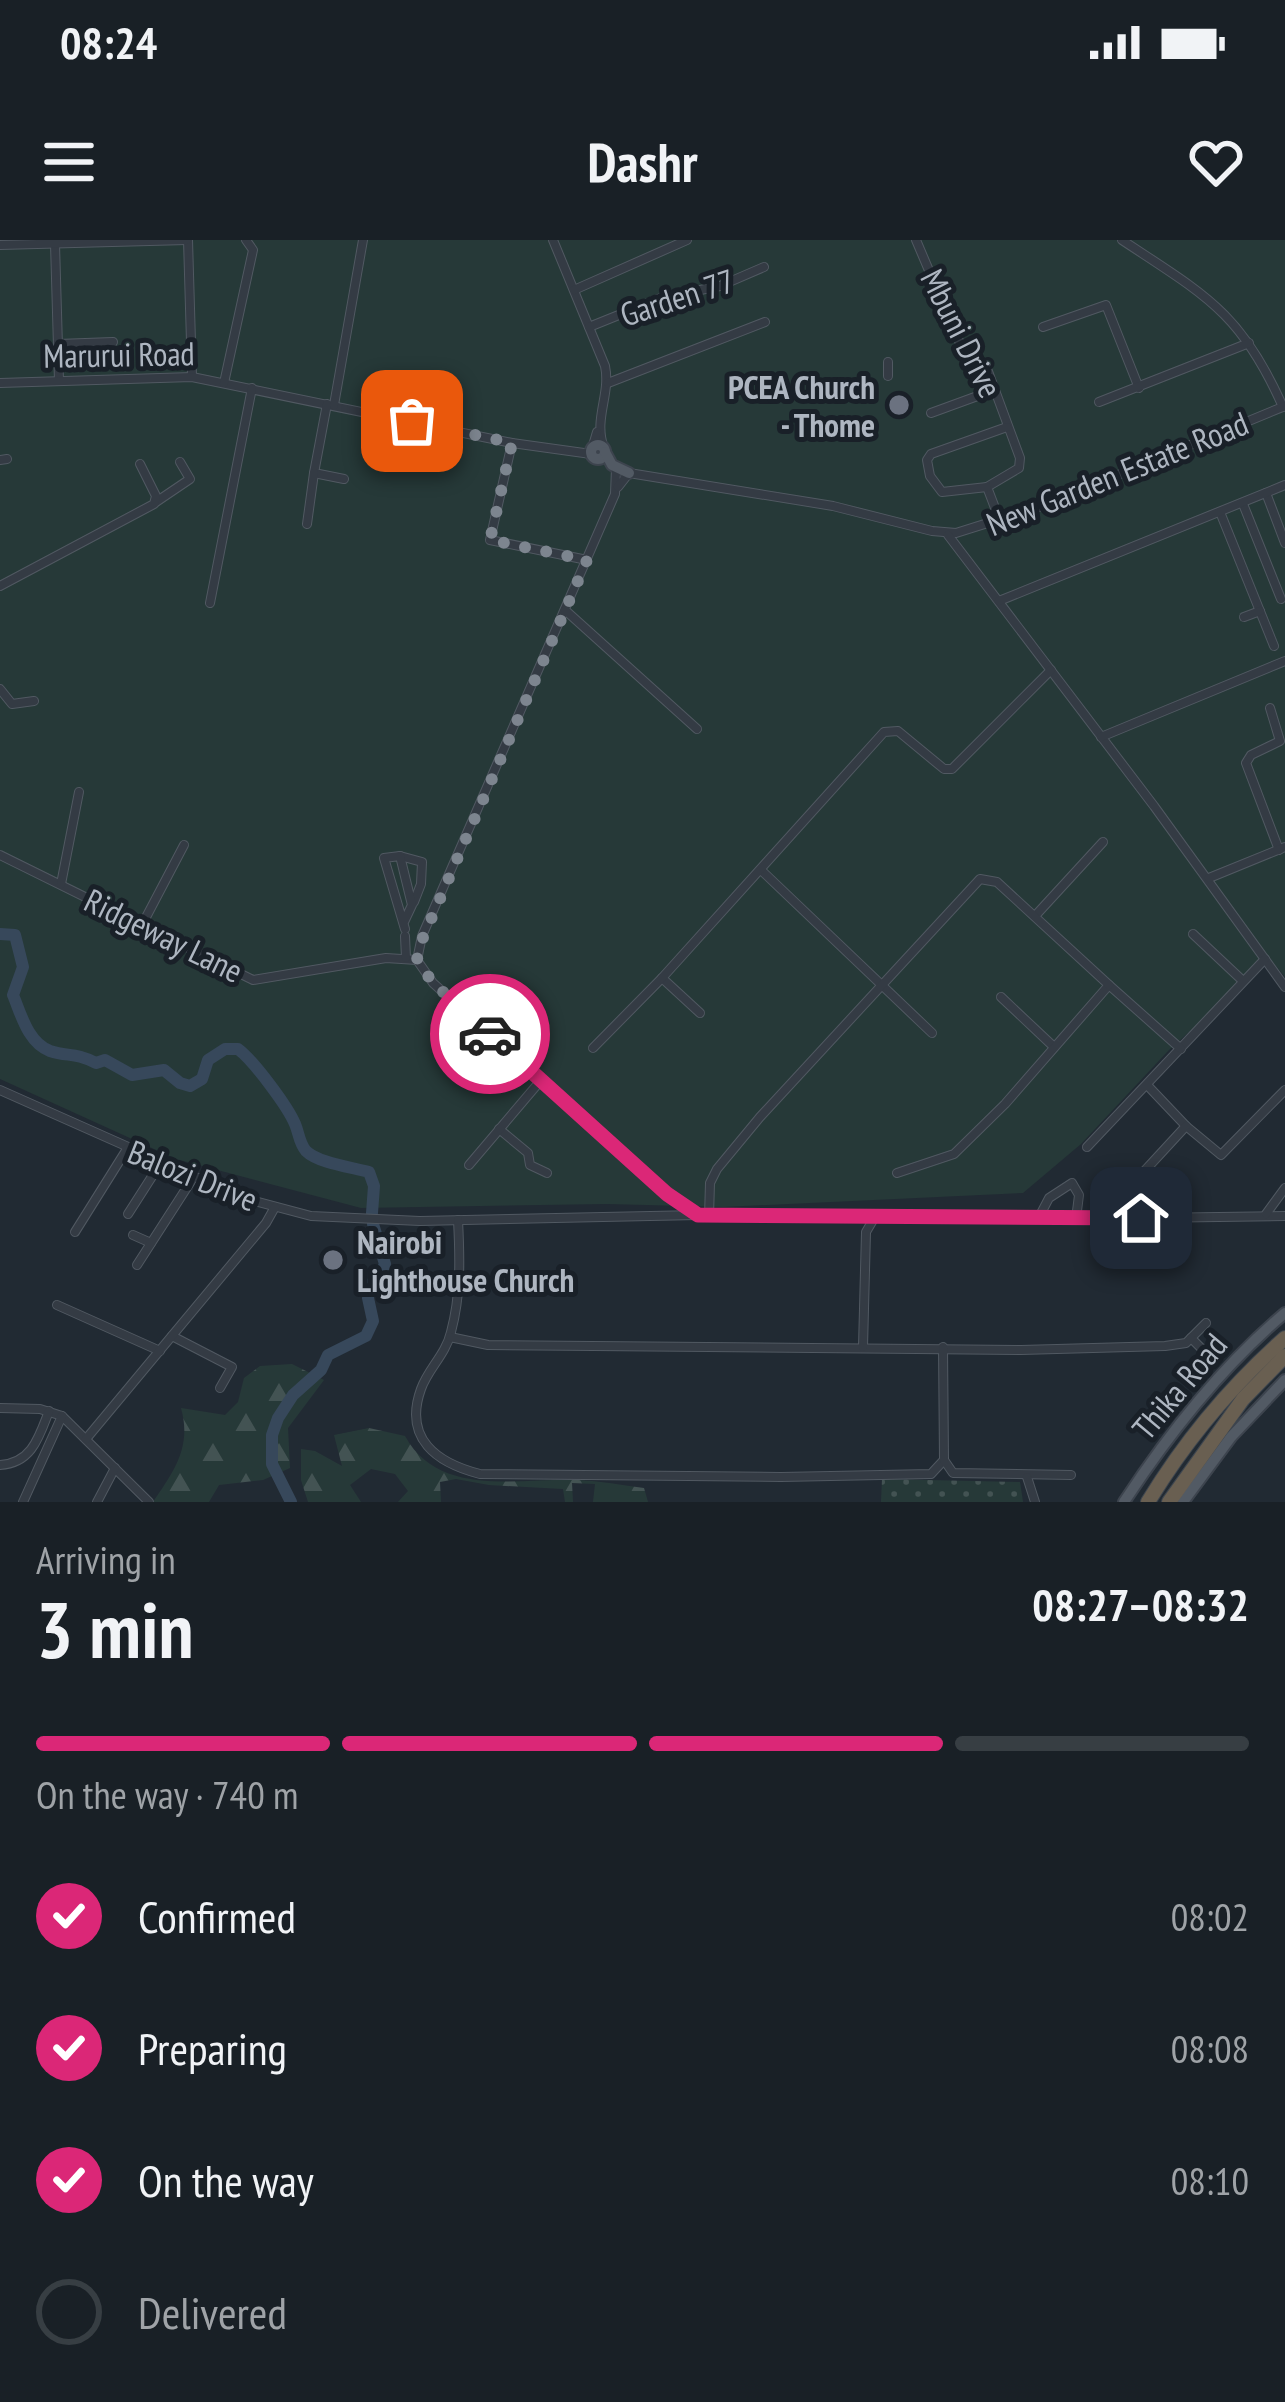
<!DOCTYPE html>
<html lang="en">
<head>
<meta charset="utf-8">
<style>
	:root { --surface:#192026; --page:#262d32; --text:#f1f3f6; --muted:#9fa3a7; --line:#373e43; --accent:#db2777 }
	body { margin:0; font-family:"PT Sans Narrow",sans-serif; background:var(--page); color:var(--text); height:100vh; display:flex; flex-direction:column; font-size:45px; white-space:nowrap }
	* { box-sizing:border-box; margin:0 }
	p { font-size:39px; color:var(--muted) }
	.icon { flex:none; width:66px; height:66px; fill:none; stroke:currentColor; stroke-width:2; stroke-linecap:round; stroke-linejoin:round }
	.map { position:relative; height:1262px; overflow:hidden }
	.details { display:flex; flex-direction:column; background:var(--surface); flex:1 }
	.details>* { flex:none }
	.pin { position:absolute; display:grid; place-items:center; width:102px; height:102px; color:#fff; margin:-51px; border-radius:24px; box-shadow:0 6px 18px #0006 }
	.courier { position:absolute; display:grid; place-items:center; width:120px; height:120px; margin:-60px; border:9px solid #db2777; border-radius:50%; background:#fff; color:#222; box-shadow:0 3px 15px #0007 }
	.head em { font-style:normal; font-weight:700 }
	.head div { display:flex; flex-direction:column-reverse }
	.head { display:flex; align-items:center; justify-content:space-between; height:204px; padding:0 36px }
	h1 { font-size:78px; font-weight:700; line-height:90px }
	.bar { display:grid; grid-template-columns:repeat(4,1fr); gap:18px 12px; align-content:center; height:144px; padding:0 36px }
	.bar i { height:15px; border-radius:9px; background:var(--line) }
	.bar .selected { background:var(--accent) }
	.bar p { grid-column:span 4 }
	ol { padding:0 36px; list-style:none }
	li { display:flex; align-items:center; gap:36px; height:132px }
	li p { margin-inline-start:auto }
	li .icon { padding:12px; border-radius:50%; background:var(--accent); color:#fff; stroke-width:4 }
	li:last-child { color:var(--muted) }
	li i { width:66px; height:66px; border:6px solid var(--line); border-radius:50% }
	.status { display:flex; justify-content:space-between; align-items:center; height:84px; padding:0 60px; background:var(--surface); direction:ltr }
	.status svg { height:33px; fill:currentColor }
	header { display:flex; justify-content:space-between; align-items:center; height:156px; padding:0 36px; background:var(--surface); font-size:54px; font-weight:700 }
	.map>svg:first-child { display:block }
	.grass { fill:url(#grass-dots) }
	.forest { fill:url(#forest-firs) }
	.garden { fill:#263938 }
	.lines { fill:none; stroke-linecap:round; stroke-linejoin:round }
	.river { stroke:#37485b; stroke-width:12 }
	.minor-casing { stroke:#515962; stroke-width:10 }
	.major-casing { stroke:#3d444e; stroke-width:14 }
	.highway-casing { stroke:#3e464f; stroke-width:16 }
	.minor { stroke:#343b44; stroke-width:8 }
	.major { stroke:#525a64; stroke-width:10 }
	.highway { stroke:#695f51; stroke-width:14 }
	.done { stroke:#7d858f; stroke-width:12; stroke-dasharray:0 21.6 }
	.route { stroke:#db2777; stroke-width:15 }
	.worship-dot { fill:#6b7280; stroke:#192028; stroke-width:4.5 }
	.labels { text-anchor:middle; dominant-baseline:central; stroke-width:10; stroke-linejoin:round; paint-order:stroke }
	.street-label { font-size:33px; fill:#aeb6c1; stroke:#192028 }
	.poi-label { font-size:33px; font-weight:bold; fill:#aeb6c1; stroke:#192028; text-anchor:end }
</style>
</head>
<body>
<div class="status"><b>08:24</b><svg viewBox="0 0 49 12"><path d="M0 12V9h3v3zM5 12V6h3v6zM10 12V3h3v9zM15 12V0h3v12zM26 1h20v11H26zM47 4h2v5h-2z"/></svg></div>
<header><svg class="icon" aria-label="menu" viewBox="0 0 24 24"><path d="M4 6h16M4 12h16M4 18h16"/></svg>Dashr<svg class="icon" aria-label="heart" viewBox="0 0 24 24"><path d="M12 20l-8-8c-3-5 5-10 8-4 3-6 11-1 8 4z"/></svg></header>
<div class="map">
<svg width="1285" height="1262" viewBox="0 0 1285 1262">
	<defs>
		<pattern id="grass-dots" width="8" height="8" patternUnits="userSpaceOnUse" patternTransform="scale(3)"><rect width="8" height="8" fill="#263938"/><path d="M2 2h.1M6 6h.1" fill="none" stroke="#435353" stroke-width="1.8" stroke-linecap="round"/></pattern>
		<pattern id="forest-firs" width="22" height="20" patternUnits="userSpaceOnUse" patternTransform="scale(3)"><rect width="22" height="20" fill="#263938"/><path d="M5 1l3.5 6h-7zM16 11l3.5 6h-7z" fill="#435353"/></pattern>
	</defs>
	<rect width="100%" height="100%" fill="#212a33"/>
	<!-- grass -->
	<path class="grass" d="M 882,1239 L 1020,1242 L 1023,1262 L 881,1262 Z"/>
	<!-- forest -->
	<g class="forest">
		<path d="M 292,1124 L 324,1140 L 288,1188 L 290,1228 L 263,1240 L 219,1245 L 209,1262 L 153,1262 C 174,1231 192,1207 181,1168 L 225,1175 L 238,1162 L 244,1138 L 260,1126 Z"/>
		<path d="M 369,1188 L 405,1196 C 439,1258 518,1238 578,1240 C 600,1241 622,1245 644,1248 L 648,1262 L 593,1262 L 595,1244 L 572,1243 L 573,1262 L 565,1262 L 563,1249 L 489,1245 L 456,1239 L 440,1242 L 441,1262 L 398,1262 L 408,1251 L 395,1234 L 371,1229 L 350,1245 L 361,1262 L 308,1262 L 301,1240 L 301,1209 L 315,1211 L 342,1226 L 334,1195 Z"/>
	</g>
	<!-- garden -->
	<path class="garden" d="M 0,0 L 1285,0 L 1285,737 L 1270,719 L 1169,810 L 1081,904 L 1023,953 L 723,967 L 607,964 L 361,968 L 176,919 L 0,839 Z"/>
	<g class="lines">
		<!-- river -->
		<g class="river">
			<path d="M 0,694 L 15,695 L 23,727 L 13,755 C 21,774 28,803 50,811 C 68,817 75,812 96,823 L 105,820 L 132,835 L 164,830 L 180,843 L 190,846 L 202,839 L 208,820 L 225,809 L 238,809 C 254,821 288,867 295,884 C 299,893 299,903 306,911 C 318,923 351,927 369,932 L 374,946 L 372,973"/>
			<path d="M 291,1262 L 272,1224 L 272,1195 L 278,1178 L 293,1155 L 321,1130 L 328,1115 L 366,1096 L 373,1081 L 368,1058 L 370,1044 L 378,1040 L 385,1024 L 373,984"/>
		</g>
		<defs>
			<g id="minor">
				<path d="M 188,0 L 192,136"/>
				<path d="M 553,0 L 605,126 C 611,155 593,179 604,208"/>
				<path d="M 916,0 L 962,108 L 986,126 L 1020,218 L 1019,228 L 987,247 L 1000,281"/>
				<path d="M 1122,0 C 1205,55 1241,72 1283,167"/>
				<path d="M 55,4 L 59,141"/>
				<path d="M 0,5 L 187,0"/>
				<path d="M 574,50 L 687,0"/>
				<path d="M 589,87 L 661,58 L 720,46 L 764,27"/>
				<path d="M 1043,87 L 1106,65 L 1139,148"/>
				<path d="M 58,104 L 113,102"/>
				<path d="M 888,136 L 888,122"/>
				<path d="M 0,143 L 192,137 L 512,203 L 591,214"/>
				<path d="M 224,143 L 253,10 L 246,0"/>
				<path d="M 608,143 L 765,82"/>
				<path d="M 1099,162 L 1249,103"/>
				<path d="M 327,164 L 314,233 L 344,239"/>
				<path d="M 334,165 L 363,0"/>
				<path d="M 931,173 L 994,150"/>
				<path d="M 512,203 L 490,300 L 587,320"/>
				<path d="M 592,209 L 597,192"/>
				<path d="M 0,220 L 7,219"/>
				<path d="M 616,228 L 615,254 L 422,696 L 417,720 L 433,743 L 667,954 L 698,975 L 1076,979 L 1285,976"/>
				<path d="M 618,247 L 629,233 L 833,266 L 932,291 L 956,293 L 1045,265 L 1285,166"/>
				<path d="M 987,247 L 942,252 L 930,236 L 927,220 L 931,214 L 1007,187"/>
				<path d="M 1266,253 L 1285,303"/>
				<path d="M 156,262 L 190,239 L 180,222"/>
				<path d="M 1243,264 L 1281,359"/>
				<path d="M 1220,272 L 1274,406"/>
				<path d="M 307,284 L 314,233"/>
				<path d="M 948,295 L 1154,566 L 1285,747"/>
				<path d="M 0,346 L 154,264 L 156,256 L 140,224"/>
				<path d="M 999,361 L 1285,245"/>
				<path d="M 210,363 L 252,148"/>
				<path d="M 565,370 L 697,489"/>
				<path d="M 1244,377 L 1260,371"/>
				<path d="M 0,449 L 12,464 L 34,461"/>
				<path d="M 1270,468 L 1280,501 L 1251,515 L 1246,523 L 1279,610"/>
				<path d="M 1101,497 L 1285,421"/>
				<path d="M 0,615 L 253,740 L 386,718 L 417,720"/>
				<path d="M 400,616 L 422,622 L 421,644 L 414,662"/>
				<path d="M 761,630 L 932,793"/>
				<path d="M 1209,638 L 1285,607"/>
				<path d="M 61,644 L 79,552"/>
				<path d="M 1035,676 L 1103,602"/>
				<path d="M 404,682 L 412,665 L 400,616 L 384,618 L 405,689"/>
				<path d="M 143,683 L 184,605"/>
				<path d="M 1193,694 L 1243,741"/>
				<path d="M 405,696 L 406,718"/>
				<path d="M 662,738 L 700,773"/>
				<path d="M 1001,757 L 1054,807"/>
				<path d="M 593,808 L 662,738 L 884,492 L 898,491 L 944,529 L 952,529 L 1051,430"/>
				<path d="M 1148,846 L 1186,886 L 1221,915 L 1285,850"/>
				<path d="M 0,850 L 243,958 L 311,976 L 420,981 L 698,975"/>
				<path d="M 499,889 L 528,913 L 530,925 L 547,933"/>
				<path d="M 1087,907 L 1265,719"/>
				<path d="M 469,925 L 542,839"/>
				<path d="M 897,933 L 954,914 L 1005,864 L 1109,745 L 1181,809"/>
				<path d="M 128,974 L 160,924"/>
				<path d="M 1266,974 L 1285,948"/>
				<path d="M 709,976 L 710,943 L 717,929 L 760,877 L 980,639 L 997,642 L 1109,745"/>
				<path d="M 1148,978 L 1176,936"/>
				<path d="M 1038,979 L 1049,958 L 1072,943 L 1079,955 L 1076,979"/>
				<path d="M 1112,979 L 1126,951 L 1186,886"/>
				<path d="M 458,980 C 460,1018 461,1055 451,1092 C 446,1114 428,1129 421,1149 C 403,1199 437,1223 480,1234 L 781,1237 L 931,1234 L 944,1220"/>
				<path d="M 75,992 L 127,909"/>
				<path d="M 133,995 L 151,1003"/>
				<path d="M 137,1025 L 193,938"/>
				<path d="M 57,1065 L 160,1111"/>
				<path d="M 172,1096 L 232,1127 L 220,1148"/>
				<path d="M 450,1097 L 488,1105 L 1021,1110 L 1165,1106 L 1186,1103 L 1206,1083"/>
				<path d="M 1191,1098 L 1212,1119"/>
				<path d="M 863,1107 L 866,992 L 876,975"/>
				<path d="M 943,1107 L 944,1220 L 953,1233 L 1071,1235"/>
				<path d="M 0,1168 L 40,1169 L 62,1176 L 149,1262"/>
				<path d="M 86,1199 L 266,983 L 275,967"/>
				<path d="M 0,1225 C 32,1223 39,1197 49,1171"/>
				<path d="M 1027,1237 L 1035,1262"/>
				<path d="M 23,1262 L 62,1176"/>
				<path d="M 97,1262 L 115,1228"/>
			</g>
			<g id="major">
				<circle cx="598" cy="212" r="7"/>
				<path d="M 605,212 L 612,225 L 629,233"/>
				<path d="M 1124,1262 C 1170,1192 1221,1127 1285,1073"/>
				<path d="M 1183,1262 L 1231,1197 L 1285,1140"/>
			</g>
			<g id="highway">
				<path d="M 1148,1262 C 1185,1201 1232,1145 1285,1098"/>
				<path d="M 1169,1262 L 1243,1159 L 1285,1116"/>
			</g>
		</defs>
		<!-- minor casing -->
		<use href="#minor" class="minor-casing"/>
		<!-- major casing -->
		<use href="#major" class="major-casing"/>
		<!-- highway casing -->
		<use href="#highway" class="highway-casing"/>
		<!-- minor -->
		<use href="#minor" class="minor"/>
		<!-- major -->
		<use href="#major" class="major"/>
		<!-- highway -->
		<use href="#highway" class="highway"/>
	</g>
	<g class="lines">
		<!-- done -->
		<path class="done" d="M 412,181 L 512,203 L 490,300 L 587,320 L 419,707 L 417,720 L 433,743 L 490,794"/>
		<!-- route -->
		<path class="route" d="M 490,794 L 667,954 L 698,975 L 1141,978"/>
	</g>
	<!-- markers -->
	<g class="worship-dot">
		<circle cx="899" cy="165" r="12"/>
		<circle cx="333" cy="1020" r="12"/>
	</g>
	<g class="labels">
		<!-- street labels -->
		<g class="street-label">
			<text transform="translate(677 57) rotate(-18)">Garden 77</text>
			<text transform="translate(962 93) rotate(63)">Mbuni Drive</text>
			<text transform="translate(119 114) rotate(-1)">Marurui Road</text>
			<text transform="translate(1117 233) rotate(-22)">New Garden Estate Road</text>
			<text transform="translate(164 695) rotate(26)">Ridgeway Lane</text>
			<text transform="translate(193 935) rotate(22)">Balozi Drive</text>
			<text transform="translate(1179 1146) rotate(-50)">Thika Road</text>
		</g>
		<!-- poi labels -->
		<g class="poi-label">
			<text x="875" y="146">PCEA Church<tspan x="875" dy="38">- Thome</tspan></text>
			<text x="357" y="1001" text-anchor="start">Nairobi<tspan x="357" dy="38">Lighthouse Church</tspan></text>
		</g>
	</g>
</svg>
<div class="pin" style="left:412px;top:181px;background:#ea580c"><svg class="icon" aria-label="bag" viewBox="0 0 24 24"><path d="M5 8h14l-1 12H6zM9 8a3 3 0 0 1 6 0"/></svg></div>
<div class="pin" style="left:1141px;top:978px;background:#1f2937"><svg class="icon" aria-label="home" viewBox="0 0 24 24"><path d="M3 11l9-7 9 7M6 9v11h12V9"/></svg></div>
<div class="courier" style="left:490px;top:794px"><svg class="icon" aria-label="car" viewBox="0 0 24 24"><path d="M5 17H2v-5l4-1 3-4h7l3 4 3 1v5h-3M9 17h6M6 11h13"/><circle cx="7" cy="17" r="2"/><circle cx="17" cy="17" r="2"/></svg></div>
</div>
<section class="details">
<div class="head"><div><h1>3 min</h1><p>Arriving in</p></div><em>08:27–08:32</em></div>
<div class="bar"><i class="selected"></i><i class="selected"></i><i class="selected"></i><i></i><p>On the way · 740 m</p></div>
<ol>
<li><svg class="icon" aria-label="check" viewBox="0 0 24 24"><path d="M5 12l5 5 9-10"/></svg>Confirmed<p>08:02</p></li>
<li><svg class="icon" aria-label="check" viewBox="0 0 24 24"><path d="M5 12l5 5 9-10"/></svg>Preparing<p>08:08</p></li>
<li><svg class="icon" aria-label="check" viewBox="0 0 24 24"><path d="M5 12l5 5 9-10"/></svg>On the way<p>08:10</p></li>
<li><i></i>Delivered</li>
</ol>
</section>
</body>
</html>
